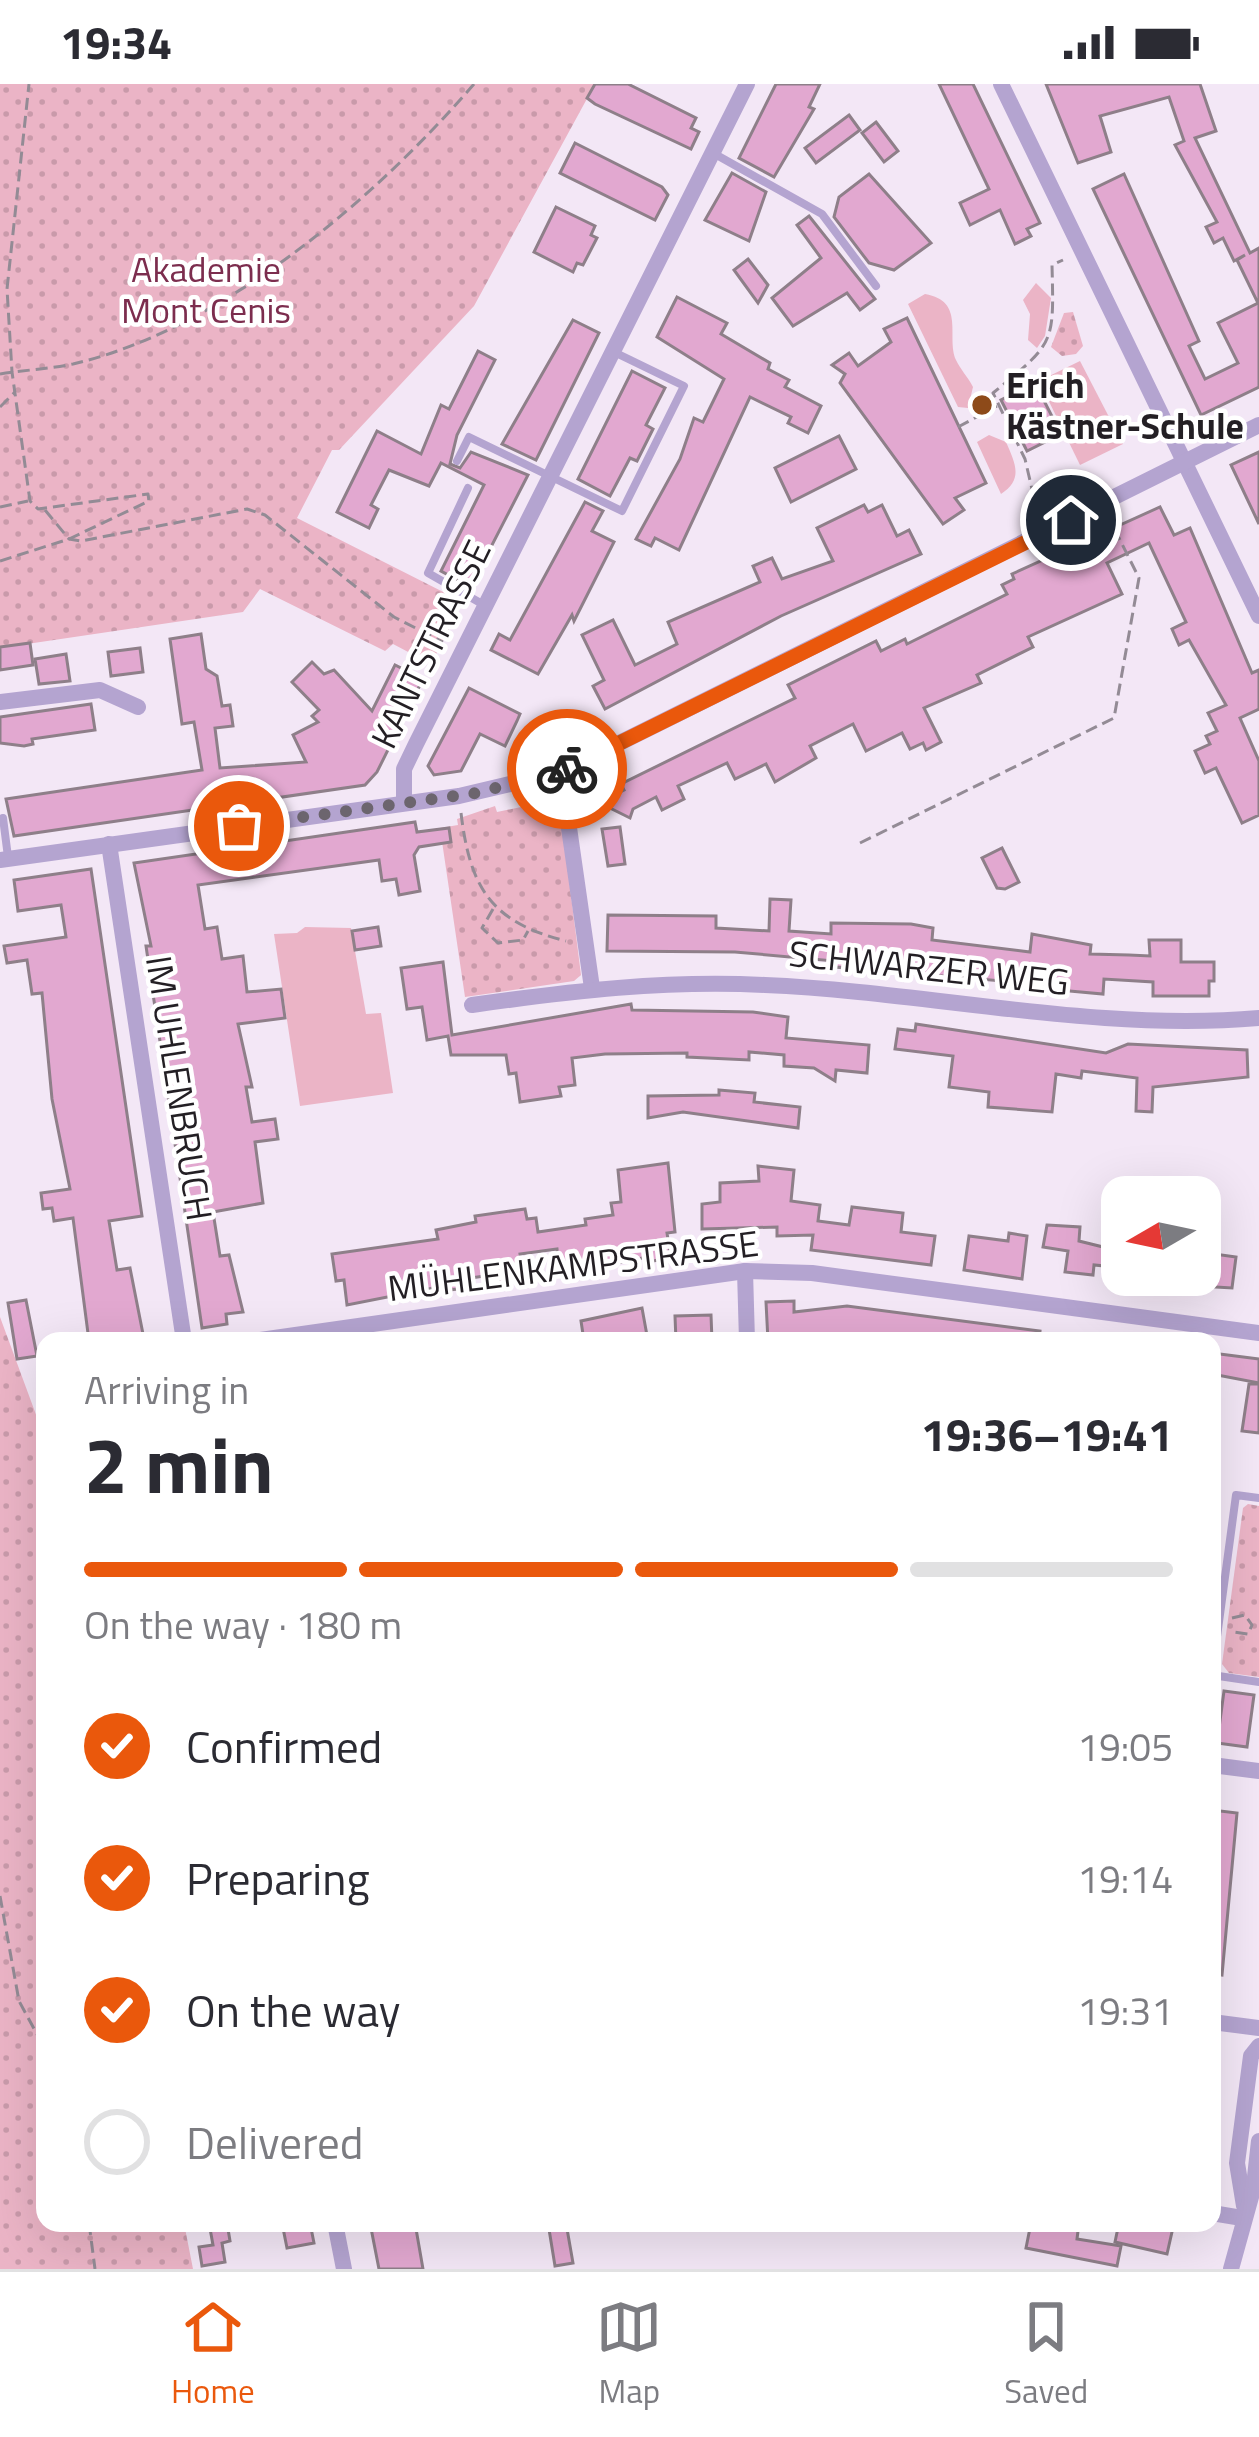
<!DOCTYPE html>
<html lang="en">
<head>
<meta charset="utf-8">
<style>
	:root { --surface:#fff; --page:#f7f7f7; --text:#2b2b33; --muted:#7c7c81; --line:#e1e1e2; --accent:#ea580c }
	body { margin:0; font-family:"Titillium Web",sans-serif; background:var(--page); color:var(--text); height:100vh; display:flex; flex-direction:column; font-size:45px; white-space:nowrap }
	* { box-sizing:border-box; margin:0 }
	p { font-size:39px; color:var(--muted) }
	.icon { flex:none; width:66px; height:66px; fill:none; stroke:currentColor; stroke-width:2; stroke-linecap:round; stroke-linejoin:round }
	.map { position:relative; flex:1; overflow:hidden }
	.drawer { position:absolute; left:36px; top:1248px; width:1185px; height:900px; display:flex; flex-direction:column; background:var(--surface); border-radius:24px; box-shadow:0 12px 48px #0002 }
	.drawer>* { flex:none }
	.needle { width:78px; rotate:261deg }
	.buttons { position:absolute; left:1101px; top:1092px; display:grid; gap:24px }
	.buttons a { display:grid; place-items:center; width:120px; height:120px; border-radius:24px; background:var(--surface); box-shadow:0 12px 48px #0002; font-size:60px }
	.pin { position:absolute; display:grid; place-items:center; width:102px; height:102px; color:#fff; margin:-51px; border:6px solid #fff; border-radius:50%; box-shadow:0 3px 12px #0007 }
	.courier { position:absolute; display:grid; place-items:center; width:120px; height:120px; margin:-60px; border:9px solid #ea580c; border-radius:50%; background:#fff; color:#222; box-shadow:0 3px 15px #0007 }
	.head em { font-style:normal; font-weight:700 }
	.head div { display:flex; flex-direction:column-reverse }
	.head { display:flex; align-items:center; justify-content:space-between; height:204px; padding:0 48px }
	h1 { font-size:78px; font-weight:700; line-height:90px }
	.bar { display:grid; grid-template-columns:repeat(4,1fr); gap:18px 12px; align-content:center; height:144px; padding:0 48px }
	.bar i { height:15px; border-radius:9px; background:var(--line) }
	.bar .on { background:var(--accent) }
	.bar p { grid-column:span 4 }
	ol { padding:0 48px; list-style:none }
	li { display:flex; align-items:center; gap:36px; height:132px }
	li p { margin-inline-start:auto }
	li .icon { padding:12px; border-radius:50%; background:var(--accent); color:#fff; stroke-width:4 }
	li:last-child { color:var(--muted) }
	li i { width:66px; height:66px; border:6px solid var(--line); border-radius:50% }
	.status { display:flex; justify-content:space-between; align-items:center; height:84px; padding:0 60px; background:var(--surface); direction:ltr }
	.status svg { height:33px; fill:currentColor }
	.tab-bar { display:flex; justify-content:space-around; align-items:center; height:168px; border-top:3px solid var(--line); background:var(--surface); font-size:33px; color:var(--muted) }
	.tab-bar a { display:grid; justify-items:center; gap:6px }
	.tab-bar .on { color:var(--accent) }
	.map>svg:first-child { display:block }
	.grass { fill:#ebb4c6 }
	.park { fill:url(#park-dots) }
	.building { fill:#e2a8d0; stroke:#8e7f89; stroke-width:3 }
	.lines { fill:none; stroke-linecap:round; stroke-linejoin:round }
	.path { stroke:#938b95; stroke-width:3; stroke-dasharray:12 6; stroke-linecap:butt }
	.service { stroke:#b4a4d0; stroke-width:8 }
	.minor { stroke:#b4a4d0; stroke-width:16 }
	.done { stroke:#6c656e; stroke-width:12; stroke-dasharray:0 21.6 }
	.route { stroke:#ea580c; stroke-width:15 }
	.poi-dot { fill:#8d4a19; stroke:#fff; stroke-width:4.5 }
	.labels { text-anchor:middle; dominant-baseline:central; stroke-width:9; stroke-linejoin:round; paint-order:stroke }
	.park-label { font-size:36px; fill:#7c2d4e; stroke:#fff }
	.poi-label { font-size:36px; font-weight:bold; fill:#231f24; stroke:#fff; text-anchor:start }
	.street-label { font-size:36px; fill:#231f24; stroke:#fff }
</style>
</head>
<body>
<div class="status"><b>19:34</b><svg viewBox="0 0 49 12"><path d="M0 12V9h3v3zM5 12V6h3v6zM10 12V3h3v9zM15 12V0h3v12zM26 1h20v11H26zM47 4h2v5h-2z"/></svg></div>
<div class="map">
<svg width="1259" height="2185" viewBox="0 0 1259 2185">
	<defs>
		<pattern id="park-dots" width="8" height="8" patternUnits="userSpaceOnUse" patternTransform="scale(3)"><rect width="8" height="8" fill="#ebb4c6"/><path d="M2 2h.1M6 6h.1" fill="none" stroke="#c99aaa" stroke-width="1.8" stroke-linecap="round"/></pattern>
	</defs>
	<rect width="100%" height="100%" fill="#f3e7f6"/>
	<!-- grass -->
	<g class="grass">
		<path d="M 1036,199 L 1051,214 L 1045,252 L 1037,264 L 1028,256 L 1030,230 L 1023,216 Z"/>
		<path d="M 925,210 C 966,217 946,253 956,276 C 960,285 968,293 973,303 L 968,324 L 958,323 L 908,220 Z"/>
		<path d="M 1080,277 L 1123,360 L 1080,381 L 1039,297 Z"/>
		<path d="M 989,351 L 1006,358 C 1015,379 1024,395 1001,410 L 977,358 Z"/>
		<path d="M 305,843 L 351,844 L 366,930 L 381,929 L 393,1009 L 300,1022 L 274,850 L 297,849 Z"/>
	</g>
	<!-- park -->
	<g class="park">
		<path d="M 0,0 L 595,0 L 474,222 L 339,366 L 332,366 L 297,434 L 463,518 L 431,580 L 393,560 L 385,567 L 260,505 L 243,528 L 0,564 Z"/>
		<path d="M 1073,228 L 1083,262 L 1076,270 L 1062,272 L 1051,263 L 1064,229 Z"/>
		<path d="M 530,711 L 548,726 L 560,724 L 581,891 L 574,897 L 465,913 L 440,744 L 458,741 L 457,735 L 495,722 L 497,728 L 526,722 L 525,713 Z"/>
		<path d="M 0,1233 L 45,1355 L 45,2139 L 184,2139 L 193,2185 L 0,2185 Z"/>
		<path d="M 1248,1420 L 1259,1422 L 1259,1593 L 1229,1589 L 1222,1580 L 1243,1424 Z"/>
	</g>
	<!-- building -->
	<g class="building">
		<path d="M 595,0 L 628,0 L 696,34 L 691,44 L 699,48 L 691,65 L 595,20 L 587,14 Z"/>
		<path d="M 776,0 L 820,0 L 809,23 L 814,25 L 774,93 L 739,74 Z"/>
		<path d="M 939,0 L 973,0 L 1040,139 L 1027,145 L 1031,152 L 1015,160 L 1000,126 L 970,141 L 960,119 L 989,105 Z"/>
		<path d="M 1046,0 L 1200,0 L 1216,47 L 1195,54 L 1250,169 L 1259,164 L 1259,303 L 1201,331 L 1093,105 L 1124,90 L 1199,257 L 1189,262 L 1205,295 L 1238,279 L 1218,239 L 1258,219 L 1237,176 L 1245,171 L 1234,177 L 1223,154 L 1214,159 L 1206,143 L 1217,138 L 1175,61 L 1184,57 L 1169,13 L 1100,32 L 1111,68 L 1078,79 Z"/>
		<path d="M 849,31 L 860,46 L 816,79 L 805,64 Z"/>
		<path d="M 876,38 L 898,67 L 884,78 L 862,49 Z"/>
		<path d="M 575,59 L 662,103 L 668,111 L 655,136 L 560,89 Z"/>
		<path d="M 732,89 L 766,108 L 749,157 L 705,136 Z"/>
		<path d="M 869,90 L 931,159 L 894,186 L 869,179 L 834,133 L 839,113 Z"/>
		<path d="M 556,123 L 595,142 L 591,151 L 597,154 L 583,181 L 577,179 L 573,188 L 534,168 Z"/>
		<path d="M 809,132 L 875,215 L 860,226 L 847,209 L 793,242 L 772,214 L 821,174 L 797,141 Z"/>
		<path d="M 748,175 L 768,201 L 758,219 L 734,186 Z"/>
		<path d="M 677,213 L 727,239 L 721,250 L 770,279 L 768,285 L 789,296 L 785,303 L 821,322 L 808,349 L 788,339 L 791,333 L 750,313 L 679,466 L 655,454 L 651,462 L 636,455 L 680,375 L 694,334 L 703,338 L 724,295 L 657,253 Z"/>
		<path d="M 907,234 L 986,399 L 955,414 L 964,426 L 943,440 L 840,299 L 845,290 L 832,281 L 849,269 L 858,282 L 891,258 L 884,245 Z"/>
		<path d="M 573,236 L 599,249 L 536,376 L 502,360 Z"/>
		<path d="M 478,267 L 495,276 L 457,351 L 450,380 L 460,384 L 471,368 L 528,391 L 473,498 L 467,501 L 441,487 L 484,401 L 441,379 L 429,402 L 389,386 L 371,421 L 378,425 L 369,444 L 337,428 L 377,347 L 421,370 L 441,321 L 449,325 Z"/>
		<path d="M 632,287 L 665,304 L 646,341 L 653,345 L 637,377 L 630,374 L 610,412 L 578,395 Z"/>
		<path d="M 1035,299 L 1061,350 L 1027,367 L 1001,316 Z"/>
		<path d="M 839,352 L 856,385 L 791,418 L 775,384 Z"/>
		<path d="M 1259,368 L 1259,440 L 1231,381 Z"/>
		<path d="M 585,418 L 603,427 L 592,447 L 614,458 L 574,537 L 572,531 L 538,590 L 491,566 L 499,550 L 510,556 Z"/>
		<path d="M 864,421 L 868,428 L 882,421 L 897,452 L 909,446 L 921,470 L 781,532 L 605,625 L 593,602 L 604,596 L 582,551 L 613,536 L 635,581 L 677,560 L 668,538 L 760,498 L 753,482 L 772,474 L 782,495 L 833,477 L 817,444 Z"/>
		<path d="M 1160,423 L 1174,451 L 1190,444 L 1252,589 L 1259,586 L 1259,625 L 1240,634 L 1259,677 L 1259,731 L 1242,739 L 1216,684 L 1205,689 L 1195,667 L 1210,660 L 1206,652 L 1217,647 L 1208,629 L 1226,621 L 1189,556 L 1179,561 L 1172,545 L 1186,538 L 1149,459 L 1107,479 L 1122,510 L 1028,553 L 1033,563 L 977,591 L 981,599 L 924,624 L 941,658 L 926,666 L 923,659 L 910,665 L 902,649 L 866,667 L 853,640 L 810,662 L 816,674 L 775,698 L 766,680 L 735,695 L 727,679 L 678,702 L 684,715 L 662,726 L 656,713 L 633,725 L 630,734 L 608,723 L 612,712 L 624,706 L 621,700 L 795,614 L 788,601 L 876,557 L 881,567 L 905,555 L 907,560 L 1007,510 L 1002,501 L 1014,495 L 1012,490 Z"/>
		<path d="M 201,550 L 206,585 L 217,592 L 222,622 L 230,621 L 233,642 L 215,644 L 220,684 L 306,678 L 293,651 L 318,638 L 312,632 L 319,626 L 292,598 L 312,578 L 324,590 L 334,586 L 372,627 L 395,581 L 423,595 L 377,688 L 365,701 L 14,752 L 6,715 L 202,686 L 194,638 L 182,640 L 170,555 Z"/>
		<path d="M 30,559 L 33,581 L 0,586 L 0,563 Z"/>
		<path d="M 140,564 L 143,588 L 111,592 L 108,568 Z"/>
		<path d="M 66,570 L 70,597 L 39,600 L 35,575 Z"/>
		<path d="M 469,604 L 520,630 L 517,637 L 505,662 L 480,650 L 461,687 L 434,691 L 428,682 Z"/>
		<path d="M 91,620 L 95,646 L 32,655 L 33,660 L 24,662 L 0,659 L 0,633 Z"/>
		<path d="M 415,738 L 417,748 L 449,744 L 451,758 L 419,763 L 414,771 L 420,807 L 399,811 L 396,795 L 382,797 L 379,776 L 198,801 L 205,845 L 217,843 L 222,875 L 243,872 L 247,908 L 281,905 L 285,934 L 238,940 L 252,1003 L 246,1003 L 252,1038 L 275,1035 L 278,1055 L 255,1058 L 263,1119 L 213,1128 L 220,1172 L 229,1171 L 243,1228 L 226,1230 L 227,1240 L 202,1244 L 146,862 L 151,862 L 134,779 Z"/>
		<path d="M 620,743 L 625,780 L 608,782 L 602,745 Z"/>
		<path d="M 1002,764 L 1019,798 L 1005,805 L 997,804 L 982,774 Z"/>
		<path d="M 91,785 L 142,1132 L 109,1137 L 117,1186 L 130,1184 L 143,1250 L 99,1257 L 89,1257 L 73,1134 L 54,1137 L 52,1124 L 43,1125 L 41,1109 L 70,1105 L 52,1015 L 42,909 L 32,910 L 27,876 L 7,879 L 4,862 L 66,853 L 61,821 L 18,827 L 14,796 Z"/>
		<path d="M 770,815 L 791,816 L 789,847 L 831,850 L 831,839 L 911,840 L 933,844 L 932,856 L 1030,868 L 1032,850 L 1091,861 L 1090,870 L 1129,871 L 1150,872 L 1149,856 L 1181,856 L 1181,878 L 1214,878 L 1214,897 L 1209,897 L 1209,912 L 1153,912 L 1153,898 L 1104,895 L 1103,910 L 1047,905 L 1049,890 L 1015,887 L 1014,898 L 835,883 L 835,877 L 735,868 L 607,867 L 608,831 L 716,832 L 716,844 L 769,847 Z"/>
		<path d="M 378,843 L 381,862 L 355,866 L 352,847 Z"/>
		<path d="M 443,878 L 452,951 L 631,920 L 632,926 L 753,928 L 788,933 L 786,954 L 869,961 L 867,989 L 836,986 L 835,997 L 814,984 L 784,982 L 784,971 L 749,968 L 749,976 L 687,973 L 687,969 L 605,970 L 572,974 L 575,1001 L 559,1003 L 561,1012 L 520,1018 L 516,989 L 509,990 L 506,971 L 451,971 L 448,952 L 427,956 L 422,923 L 407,925 L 401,884 Z"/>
		<path d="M 916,940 L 1106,969 L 1128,960 L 1247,966 L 1248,993 L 1153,1003 L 1152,1028 L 1136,1027 L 1137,994 L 1082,987 L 1081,994 L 1056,990 L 1052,1028 L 988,1023 L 989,1008 L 949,1003 L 953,972 L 895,965 L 898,945 L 915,947 Z"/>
		<path d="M 719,1006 L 755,1009 L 754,1018 L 800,1023 L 798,1044 L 683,1028 L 648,1034 L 648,1012 L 719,1011 Z"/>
		<path d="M 668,1079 L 675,1148 L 667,1149 L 671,1174 L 647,1178 L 647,1173 L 560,1190 L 557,1165 L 520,1170 L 524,1197 L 499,1200 L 498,1190 L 457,1196 L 458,1205 L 434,1208 L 433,1204 L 347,1221 L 344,1196 L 336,1197 L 332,1170 L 438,1155 L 436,1146 L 476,1138 L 475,1132 L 525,1125 L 527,1135 L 536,1134 L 538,1148 L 586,1141 L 585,1135 L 613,1131 L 611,1119 L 621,1118 L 618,1086 Z"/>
		<path d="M 758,1082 L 794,1086 L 791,1117 L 820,1121 L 818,1137 L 849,1141 L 852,1123 L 903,1129 L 901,1148 L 935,1152 L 931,1181 L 811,1166 L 813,1151 L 777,1152 L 777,1143 L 702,1145 L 702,1120 L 720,1118 L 720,1099 L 759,1097 Z"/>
		<path d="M 1047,1141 L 1080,1143 L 1079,1157 L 1107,1164 L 1105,1182 L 1094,1181 L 1093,1191 L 1065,1188 L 1068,1167 L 1043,1163 Z"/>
		<path d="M 1009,1149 L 1027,1152 L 1022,1195 L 964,1186 L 969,1152 L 1008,1157 Z"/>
		<path d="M 1200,1168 L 1236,1173 L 1232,1204 L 1199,1202 Z"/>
		<path d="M 26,1216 L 37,1272 L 17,1275 L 8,1219 Z"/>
		<path d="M 794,1217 L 794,1228 L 847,1222 L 1040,1247 L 1039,1257 L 880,1252 L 879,1257 L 768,1257 L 766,1218 Z"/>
		<path d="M 642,1224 L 648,1257 L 584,1257 L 581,1237 Z"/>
		<path d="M 711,1231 L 712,1257 L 676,1257 L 675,1232 Z"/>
		<path d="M 1212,1269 L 1259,1275 L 1259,1299 L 1212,1290 Z"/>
		<path d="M 1249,1300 L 1259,1300 L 1259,1349 L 1242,1347 Z"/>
		<path d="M 1224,1607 L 1254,1611 L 1247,1663 L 1217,1659 Z"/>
		<path d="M 1212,1726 L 1237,1729 L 1222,1891 L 1212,1890 Z"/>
		<path d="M 209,2139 L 227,2139 L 230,2157 L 222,2159 L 225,2178 L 202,2182 L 199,2163 L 213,2161 Z"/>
		<path d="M 282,2139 L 310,2139 L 314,2159 L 287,2164 Z"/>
		<path d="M 370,2139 L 415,2139 L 423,2185 L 379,2185 Z"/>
		<path d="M 548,2139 L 566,2139 L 573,2179 L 555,2182 Z"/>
		<path d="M 1031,2139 L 1079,2139 L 1077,2155 L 1121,2162 L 1117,2182 L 1026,2164 Z"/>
		<path d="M 1119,2139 L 1174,2139 L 1167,2170 L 1115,2158 Z"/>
	</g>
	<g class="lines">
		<!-- path -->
		<g class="path">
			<path d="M 0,290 C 24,286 49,285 73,280 C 223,245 376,114 474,0"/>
			<path d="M 0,323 L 15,308"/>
			<path d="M 958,343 L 997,322"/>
			<path d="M 0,423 L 28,417"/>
			<path d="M 45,426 L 69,455 L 81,457 L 247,425 L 265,431 L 394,533 L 443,558"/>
			<path d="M 1038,431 L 1025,375 L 993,309 C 1055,258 1054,261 1052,181 L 1063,176"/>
			<path d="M 0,477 L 69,455 L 149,417 L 148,410 L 38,425 L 30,417 L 12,288 L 7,205 L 29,0"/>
			<path d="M 461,729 C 470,803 490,838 566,857"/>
			<path d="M 860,759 L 1114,634 L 1139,494 L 1119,454 L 1114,456"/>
			<path d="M 493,825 L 482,844 L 498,859 L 523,856 L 528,847"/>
			<path d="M 1232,1534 L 1245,1531 L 1252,1541 L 1248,1550 L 1234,1548"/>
			<path d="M 0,1812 L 19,1917 L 45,1965"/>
			<path d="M 89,2139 L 95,2185"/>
		</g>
		<!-- service -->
		<g class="service">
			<path d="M 713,69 L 822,130 L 876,202"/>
			<path d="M 457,377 L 469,353 L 622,427 L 684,302 L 616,269"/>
			<path d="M 468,404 L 428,489 L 484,521"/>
			<path d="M 3,734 L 8,773"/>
			<path d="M 1212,1590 L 1236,1411 L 1259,1414"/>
			<path d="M 1212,1591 L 1259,1598"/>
		</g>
		<!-- minor -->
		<g class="minor">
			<path d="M 1001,0 L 1259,532"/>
			<path d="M 0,618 L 100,606 L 138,623"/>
			<path d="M 561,688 L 592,904"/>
			<path d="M 404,718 L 404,685 L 416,660 L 747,0"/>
			<path d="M 109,760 L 184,1257"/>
			<path d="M 0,776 L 459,712 L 561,688 L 1259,341"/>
			<path d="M 472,921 C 571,907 665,896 765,901 C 930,908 1093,948 1259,934"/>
			<path d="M 745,1187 L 747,1257"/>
			<path d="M 253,1257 L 745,1187 L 812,1189 L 1259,1249"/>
			<path d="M 1212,1681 L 1259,1687"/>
			<path d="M 1212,1938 L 1259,1944"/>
			<path d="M 1244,2122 L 1237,2079 L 1251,1972 L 1259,1962"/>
			<path d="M 1212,2129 L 1242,2134"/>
			<path d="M 335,2139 L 344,2185"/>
			<path d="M 1231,2185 L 1254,2102 L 1259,2057"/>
		</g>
	</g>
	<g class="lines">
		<!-- done -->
		<path class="done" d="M 239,742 L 477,709 L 567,685"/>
		<!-- route -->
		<path class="route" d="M 567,685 L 1071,436"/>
	</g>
	<!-- markers -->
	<circle class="poi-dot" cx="982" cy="321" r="12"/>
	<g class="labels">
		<!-- park labels -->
		<g class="park-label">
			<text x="206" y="184">Akademie<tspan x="206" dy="41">Mont Cenis</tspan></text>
		</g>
		<!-- poi labels -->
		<g class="poi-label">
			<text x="1006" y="300">Erich<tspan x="1006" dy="41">Kästner-Schule</tspan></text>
		</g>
		<!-- street labels -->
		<g class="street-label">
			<text transform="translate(430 560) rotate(-64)">KANTSTRASSE</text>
			<text transform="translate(929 883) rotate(6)">SCHWARZER WEG</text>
			<text transform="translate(180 1004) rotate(81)">IM UHLENBRUCH</text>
			<text transform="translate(573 1181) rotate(-7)">MÜHLENKAMPSTRASSE</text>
		</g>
	</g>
</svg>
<div class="buttons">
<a><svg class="needle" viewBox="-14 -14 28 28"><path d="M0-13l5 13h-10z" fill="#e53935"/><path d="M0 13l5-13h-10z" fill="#7c7c81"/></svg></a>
</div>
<div class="pin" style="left:239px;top:742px;background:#ea580c"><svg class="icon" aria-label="bag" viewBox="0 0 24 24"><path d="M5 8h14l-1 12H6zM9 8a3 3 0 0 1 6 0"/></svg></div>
<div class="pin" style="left:1071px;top:436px;background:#1f2937"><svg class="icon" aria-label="home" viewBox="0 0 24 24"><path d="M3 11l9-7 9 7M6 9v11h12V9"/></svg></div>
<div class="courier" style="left:567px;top:685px"><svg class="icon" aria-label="bike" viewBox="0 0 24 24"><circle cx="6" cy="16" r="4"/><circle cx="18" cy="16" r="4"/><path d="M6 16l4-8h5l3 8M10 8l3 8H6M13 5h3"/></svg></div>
<section class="drawer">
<div class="head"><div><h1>2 min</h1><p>Arriving in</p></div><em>19:36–19:41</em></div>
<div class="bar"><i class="on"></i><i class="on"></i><i class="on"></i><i></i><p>On the way · 180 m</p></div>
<ol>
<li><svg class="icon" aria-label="check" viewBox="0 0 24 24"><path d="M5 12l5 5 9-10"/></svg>Confirmed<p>19:05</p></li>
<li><svg class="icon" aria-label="check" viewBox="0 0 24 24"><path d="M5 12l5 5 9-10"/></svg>Preparing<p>19:14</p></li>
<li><svg class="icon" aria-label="check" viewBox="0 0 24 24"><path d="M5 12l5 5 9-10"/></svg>On the way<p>19:31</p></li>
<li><i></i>Delivered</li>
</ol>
</section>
</div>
<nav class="tab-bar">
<a class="on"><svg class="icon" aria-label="home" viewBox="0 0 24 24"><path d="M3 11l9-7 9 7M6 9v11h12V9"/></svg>Home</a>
<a><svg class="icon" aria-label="map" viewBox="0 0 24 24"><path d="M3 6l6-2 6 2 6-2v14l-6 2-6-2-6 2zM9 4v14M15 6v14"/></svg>Map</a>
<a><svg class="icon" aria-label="saved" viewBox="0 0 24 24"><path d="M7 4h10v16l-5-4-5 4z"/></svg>Saved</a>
</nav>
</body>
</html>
